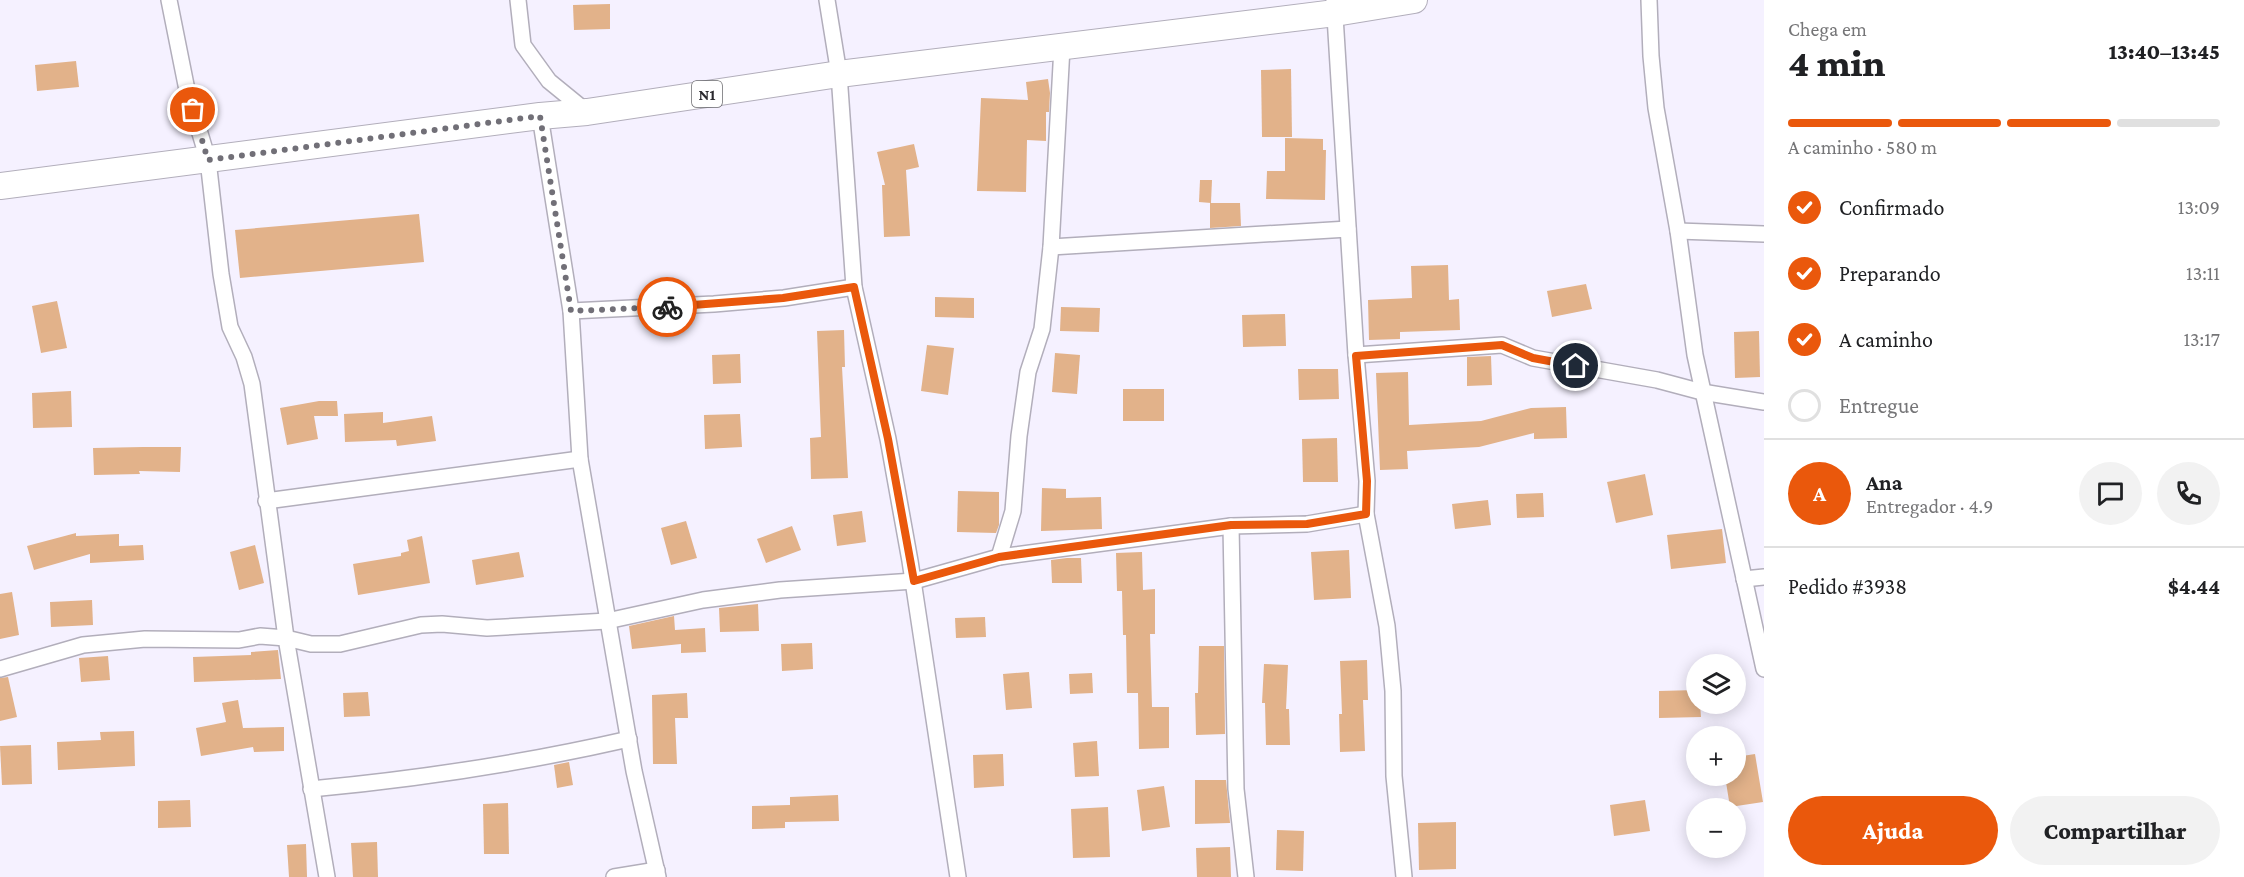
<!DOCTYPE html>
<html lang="pt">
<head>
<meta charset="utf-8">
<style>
	:root { --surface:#fff; --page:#f2f2f2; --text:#202124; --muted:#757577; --line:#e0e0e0; --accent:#ea580c }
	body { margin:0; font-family:"Crimson Pro",serif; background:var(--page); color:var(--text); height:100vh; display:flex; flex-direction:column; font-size:22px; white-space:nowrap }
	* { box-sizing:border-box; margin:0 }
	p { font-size:20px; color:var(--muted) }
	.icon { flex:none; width:33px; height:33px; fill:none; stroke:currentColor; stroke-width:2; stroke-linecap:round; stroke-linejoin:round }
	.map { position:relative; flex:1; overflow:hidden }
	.sheet { display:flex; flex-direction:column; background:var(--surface); width:480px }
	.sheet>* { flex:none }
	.buttons { position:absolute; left:1686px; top:654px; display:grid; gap:12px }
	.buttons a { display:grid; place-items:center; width:60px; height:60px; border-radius:50%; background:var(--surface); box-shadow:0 3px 15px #0003; font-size:30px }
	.pin { position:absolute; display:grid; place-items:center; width:51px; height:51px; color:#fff; margin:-26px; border:3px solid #fff; border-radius:50%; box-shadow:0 2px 6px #0007 }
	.courier { position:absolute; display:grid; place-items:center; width:60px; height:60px; margin:-30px; border:4px solid #ea580c; border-radius:50%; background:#fff; color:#222; box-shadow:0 2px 8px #0007 }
	.headline em { font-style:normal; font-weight:800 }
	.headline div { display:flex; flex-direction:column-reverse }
	.headline { display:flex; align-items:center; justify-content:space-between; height:102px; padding:0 24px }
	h1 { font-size:39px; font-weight:800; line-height:45px }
	.bar { display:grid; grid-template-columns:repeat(4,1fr); gap:9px 6px; align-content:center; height:72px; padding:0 24px }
	.bar i { height:8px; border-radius:4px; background:var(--line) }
	.bar .current { background:var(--accent) }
	.bar p { grid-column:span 4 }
	.line { display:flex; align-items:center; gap:15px; padding:0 24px; border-top:2px solid var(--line) }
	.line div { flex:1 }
	.round { display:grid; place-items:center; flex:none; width:63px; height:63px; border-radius:32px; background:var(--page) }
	ol { padding:0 24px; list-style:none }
	li { display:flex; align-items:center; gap:18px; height:66px }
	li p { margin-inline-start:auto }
	li .icon { padding:6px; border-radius:50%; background:var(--accent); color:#fff; stroke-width:4 }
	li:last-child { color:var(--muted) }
	li i { width:33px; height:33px; border:3px solid var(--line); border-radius:50% }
	.primary-button { display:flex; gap:12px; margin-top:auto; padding:12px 24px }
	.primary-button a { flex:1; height:69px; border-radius:36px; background:var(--accent); color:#fff; font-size:24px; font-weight:800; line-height:69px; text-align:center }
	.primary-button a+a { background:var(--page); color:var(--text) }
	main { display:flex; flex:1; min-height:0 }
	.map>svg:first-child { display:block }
	.building { fill:#e2b28a }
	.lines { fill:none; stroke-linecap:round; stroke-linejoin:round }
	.minor-casing { stroke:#b2aebb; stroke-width:18 }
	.primary-casing { stroke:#b2aebb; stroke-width:28 }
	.minor { stroke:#fff; stroke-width:15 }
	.primary { stroke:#fff; stroke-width:26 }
	.done { stroke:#716f77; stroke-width:6; stroke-dasharray:0 10.8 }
	.route { stroke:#ea580c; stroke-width:8 }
	.labels { text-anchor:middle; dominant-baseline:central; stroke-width:5; stroke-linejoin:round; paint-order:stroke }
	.shield { fill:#fff; stroke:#6a696d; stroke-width:1.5 }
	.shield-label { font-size:16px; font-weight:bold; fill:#2a292e }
</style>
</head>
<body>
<main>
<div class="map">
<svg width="1764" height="877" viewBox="0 0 1764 877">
	<rect width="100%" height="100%" fill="#f5f1ff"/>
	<!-- building -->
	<g class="building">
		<path d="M 610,4 L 610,29 L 574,30 L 573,5 Z"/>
		<path d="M 76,61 L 79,87 L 37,91 L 35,65 Z"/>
		<path d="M 1291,69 L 1292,137 L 1262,137 L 1261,70 Z"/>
		<path d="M 1048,79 L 1050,93 L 1049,112 L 1046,112 L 1046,141 L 1027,140 L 1026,192 L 977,191 L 981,98 L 1028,100 L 1026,82 Z"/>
		<path d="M 1285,138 L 1323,139 L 1323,150 L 1326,150 L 1325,200 L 1266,199 L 1267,171 L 1285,171 Z"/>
		<path d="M 914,144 L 919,167 L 906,170 L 910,236 L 884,237 L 882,185 L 885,185 L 877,152 Z"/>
		<path d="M 1200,180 L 1212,180 L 1211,203 L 1199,202 Z"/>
		<path d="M 1210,203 L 1240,203 L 1241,226 L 1210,228 Z"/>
		<path d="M 419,214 L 424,262 L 240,278 L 235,230 Z"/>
		<path d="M 1448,265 L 1449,300 L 1459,299 L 1460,330 L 1400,332 L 1400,339 L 1369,340 L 1368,300 L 1412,298 L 1411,266 Z"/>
		<path d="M 1586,284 L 1592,309 L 1552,317 L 1547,291 Z"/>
		<path d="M 935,297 L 974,298 L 974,318 L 935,317 Z"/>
		<path d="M 57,301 L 67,348 L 41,353 L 32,306 Z"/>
		<path d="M 1061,307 L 1100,308 L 1099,332 L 1060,331 Z"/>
		<path d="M 1285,314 L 1286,346 L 1243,347 L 1242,315 Z"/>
		<path d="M 844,330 L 845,367 L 842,367 L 848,478 L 811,479 L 810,438 L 821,437 L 817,331 Z"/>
		<path d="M 1759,331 L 1760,377 L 1735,378 L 1734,332 Z"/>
		<path d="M 927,345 L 954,348 L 948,395 L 921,391 Z"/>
		<path d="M 1055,353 L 1080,355 L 1077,394 L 1052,392 Z"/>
		<path d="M 740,354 L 741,383 L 713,384 L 712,355 Z"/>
		<path d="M 1491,356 L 1492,385 L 1467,386 L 1467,357 Z"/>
		<path d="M 1298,369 L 1338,369 L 1339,399 L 1299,400 Z"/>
		<path d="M 1408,372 L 1409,425 L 1481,421 L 1531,408 L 1566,407 L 1567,438 L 1534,439 L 1534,433 L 1479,447 L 1407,451 L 1408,469 L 1380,470 L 1376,373 Z"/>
		<rect x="1123" y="389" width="41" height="32"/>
		<path d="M 71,391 L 72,427 L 33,428 L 32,393 Z"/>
		<path d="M 319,401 L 337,401 L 338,416 L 314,416 L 318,439 L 287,445 L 280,408 Z"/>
		<path d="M 383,412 L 383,423 L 432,416 L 436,441 L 397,446 L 396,440 L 345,442 L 344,414 Z"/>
		<path d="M 740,414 L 742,447 L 705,449 L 704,415 Z"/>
		<path d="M 1337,438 L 1338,482 L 1303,482 L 1302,439 Z"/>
		<path d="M 143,447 L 181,447 L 180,472 L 139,471 L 140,474 L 94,475 L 93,448 Z"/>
		<path d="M 1645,474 L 1653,515 L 1616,523 L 1607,482 Z"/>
		<path d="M 1042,488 L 1066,489 L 1066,498 L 1101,497 L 1102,529 L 1041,531 Z"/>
		<path d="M 958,491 L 999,492 L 999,525 L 996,533 L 957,532 Z"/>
		<path d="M 1543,493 L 1544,517 L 1517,518 L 1516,494 Z"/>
		<path d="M 1488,500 L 1491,525 L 1455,529 L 1452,504 Z"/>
		<path d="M 862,511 L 866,542 L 837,546 L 833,515 Z"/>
		<path d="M 686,521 L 697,558 L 671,565 L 661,528 Z"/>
		<path d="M 792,526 L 801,550 L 766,563 L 757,539 Z"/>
		<path d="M 1722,529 L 1726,563 L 1671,569 L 1667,535 Z"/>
		<path d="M 76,533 L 76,536 L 119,534 L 119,546 L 143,545 L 144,560 L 90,563 L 90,554 L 34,570 L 27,546 Z"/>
		<path d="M 422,536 L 430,583 L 358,595 L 353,564 L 401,556 L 401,553 L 409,551 L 407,540 Z"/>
		<path d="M 255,545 L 264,583 L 239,590 L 230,552 Z"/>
		<path d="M 1349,550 L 1351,598 L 1314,600 L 1311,552 Z"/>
		<path d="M 519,552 L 524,577 L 476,585 L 472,560 Z"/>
		<path d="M 1142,552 L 1143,590 L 1155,589 L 1155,634 L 1150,634 L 1152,707 L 1169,707 L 1169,748 L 1139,749 L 1138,693 L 1127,693 L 1126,635 L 1123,635 L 1122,591 L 1117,591 L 1116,553 Z"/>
		<path d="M 1067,558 L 1081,558 L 1082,583 L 1052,583 L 1051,560 Z"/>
		<path d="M 12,592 L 19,635 L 0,639 L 0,594 Z"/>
		<path d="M 92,600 L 93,625 L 51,627 L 50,602 Z"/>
		<path d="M 758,604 L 759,631 L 720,632 L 719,608 Z"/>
		<path d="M 674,616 L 675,630 L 705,628 L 706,652 L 681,653 L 681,644 L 632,649 L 629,626 Z"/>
		<path d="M 985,617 L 986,637 L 956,638 L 955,618 Z"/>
		<path d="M 812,643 L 813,669 L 782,671 L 781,644 Z"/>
		<path d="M 1199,646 L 1224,646 L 1225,734 L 1196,735 L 1195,693 L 1198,693 Z"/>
		<path d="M 278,650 L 281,679 L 194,682 L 193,657 L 251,655 L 251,652 Z"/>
		<path d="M 108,656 L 110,680 L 81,682 L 79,658 Z"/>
		<path d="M 1367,660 L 1368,700 L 1363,700 L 1365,751 L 1340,752 L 1339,714 L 1342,714 L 1340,661 Z"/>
		<path d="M 1264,664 L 1288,665 L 1286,709 L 1289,709 L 1290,745 L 1266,745 L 1265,703 L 1262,703 Z"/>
		<path d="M 1029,672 L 1032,708 L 1006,710 L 1003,674 Z"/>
		<path d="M 1092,673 L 1093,693 L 1070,694 L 1069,674 Z"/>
		<path d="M 8,677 L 17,717 L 0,721 L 0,678 Z"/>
		<path d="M 1696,690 L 1696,704 L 1700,704 L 1701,717 L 1659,718 L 1659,691 Z"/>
		<path d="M 368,692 L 370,716 L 344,717 L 343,693 Z"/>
		<path d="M 687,693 L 688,718 L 675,718 L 677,764 L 653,764 L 652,695 Z"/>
		<path d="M 238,700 L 243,728 L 284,727 L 284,751 L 254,752 L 253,747 L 201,756 L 196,728 L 226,722 L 222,703 Z"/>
		<path d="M 134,731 L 135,766 L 58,770 L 57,742 L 101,740 L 100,732 Z"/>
		<path d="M 1097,741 L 1099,776 L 1075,777 L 1073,743 Z"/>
		<path d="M 31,745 L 32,784 L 2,785 L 0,746 Z"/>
		<path d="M 1003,754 L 1004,786 L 974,788 L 973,755 Z"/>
		<path d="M 1755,754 L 1763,802 L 1730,807 L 1725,776 L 1736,776 L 1736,757 Z"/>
		<path d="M 569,762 L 573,785 L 557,788 L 554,765 Z"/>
		<path d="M 1195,780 L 1226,780 L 1230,823 L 1195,824 Z"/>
		<path d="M 1164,786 L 1170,827 L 1142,831 L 1137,790 Z"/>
		<path d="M 838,795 L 839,821 L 785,822 L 785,828 L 752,829 L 752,806 L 790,805 L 790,797 Z"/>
		<path d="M 190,800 L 191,827 L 158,828 L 158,801 Z"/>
		<path d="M 1645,800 L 1650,831 L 1614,836 L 1610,805 Z"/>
		<path d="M 508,803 L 509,854 L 484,854 L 483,804 Z"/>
		<path d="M 1108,807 L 1110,857 L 1073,858 L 1071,809 Z"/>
		<path d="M 1456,822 L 1456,869 L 1419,870 L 1418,823 Z"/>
		<path d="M 1277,830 L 1304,831 L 1303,871 L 1276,870 Z"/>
		<path d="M 377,842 L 378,877 L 353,877 L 351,843 Z"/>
		<path d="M 306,844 L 307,877 L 289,877 L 287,845 Z"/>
		<path d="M 1230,847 L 1231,877 L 1197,877 L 1196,848 Z"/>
	</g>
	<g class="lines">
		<defs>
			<g id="minor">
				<path d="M 169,0 L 187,90 L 208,160 L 221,274 L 230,327 L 244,357 L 252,384 L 286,638 L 327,877"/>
				<path d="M 518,0 L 523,45 L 549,81 L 587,112"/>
				<path d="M 827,0 L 839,74 L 854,287 L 888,439 L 910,561 L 958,877"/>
				<path d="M 1334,0 L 1356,355 L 1367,481 L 1366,514 L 1387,626 L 1393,691 L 1394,776 L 1404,877"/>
				<path d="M 1649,0 L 1651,56 L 1656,108 L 1678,231 L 1695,355 L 1764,669"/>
				<path d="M 540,116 L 571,311 L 580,459 L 634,771 L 658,877"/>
				<path d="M 1678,231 L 1764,234"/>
				<path d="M 1051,247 L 1348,229"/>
				<path d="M 571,311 L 714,304 L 784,298 L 854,287"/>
				<path d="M 1356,355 L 1502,345 L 1533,358 L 1657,380 L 1702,392 L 1764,402"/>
				<path d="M 266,501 L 580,459"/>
				<path d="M 1231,526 L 1236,789 L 1246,877"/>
				<path d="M 999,557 L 1013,511 L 1019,436 L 1028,372 L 1042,329 L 1051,247 L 1062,47"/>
				<path d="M 1744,579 L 1764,577"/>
				<path d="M 0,669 L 83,645 L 145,639 L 239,640 L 260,636 L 286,638 L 311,644 L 340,644 L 421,625 L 442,624 L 487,628 L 607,621 L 703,600 L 780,590 L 914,581 L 999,557 L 1231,526 L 1307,524 L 1366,514"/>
				<path d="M 311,789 C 418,779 524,763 629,739"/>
				<path d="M 614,877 L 657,870"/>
			</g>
			<path id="primary" d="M 0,186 L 540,116 L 587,112 L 839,74 L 1335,13 L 1414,0"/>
		</defs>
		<!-- minor casing -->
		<use href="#minor" class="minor-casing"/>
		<!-- primary casing -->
		<use href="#primary" class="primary-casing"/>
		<!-- minor -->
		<use href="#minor" class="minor"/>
		<!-- primary -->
		<use href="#primary" class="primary"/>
	</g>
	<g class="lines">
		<!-- done -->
		<path class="done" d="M 193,110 L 208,160 L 540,116 L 571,311 L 667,307"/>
		<!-- route -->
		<path class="route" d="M 667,307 L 783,298 L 854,287 L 888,439 L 914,581 L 999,557 L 1231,525 L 1307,524 L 1366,514 L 1367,481 L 1356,356 L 1502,345 L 1533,358 L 1576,366"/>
	</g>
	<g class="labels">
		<!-- shield labels -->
		<rect class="shield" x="692" y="81" width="30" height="26" rx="4.5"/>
		<g class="shield-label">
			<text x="707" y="94">N1</text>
		</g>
	</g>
</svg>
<div class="buttons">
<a><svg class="icon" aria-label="layers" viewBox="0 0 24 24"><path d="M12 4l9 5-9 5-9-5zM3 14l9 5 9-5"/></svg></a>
<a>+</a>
<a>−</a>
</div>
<div class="pin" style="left:193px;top:110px;background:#ea580c"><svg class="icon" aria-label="bag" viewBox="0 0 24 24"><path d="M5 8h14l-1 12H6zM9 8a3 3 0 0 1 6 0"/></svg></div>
<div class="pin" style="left:1576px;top:366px;background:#1f2937"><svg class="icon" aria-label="home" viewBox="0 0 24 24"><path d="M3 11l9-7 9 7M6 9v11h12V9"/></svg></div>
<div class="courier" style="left:667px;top:307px"><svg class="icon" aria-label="bike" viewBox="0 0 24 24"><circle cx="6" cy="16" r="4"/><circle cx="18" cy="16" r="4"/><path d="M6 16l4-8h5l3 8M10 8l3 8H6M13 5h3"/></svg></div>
</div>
<section class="sheet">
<div class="headline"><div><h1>4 min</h1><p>Chega em</p></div><em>13:40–13:45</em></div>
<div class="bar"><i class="current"></i><i class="current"></i><i class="current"></i><i></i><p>A caminho · 580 m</p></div>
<ol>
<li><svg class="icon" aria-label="check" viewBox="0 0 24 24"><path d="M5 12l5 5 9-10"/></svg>Confirmado<p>13:09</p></li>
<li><svg class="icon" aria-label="check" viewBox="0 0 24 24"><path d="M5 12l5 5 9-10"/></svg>Preparando<p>13:11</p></li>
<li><svg class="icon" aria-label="check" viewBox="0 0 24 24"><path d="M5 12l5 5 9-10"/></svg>A caminho<p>13:17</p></li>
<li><i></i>Entregue</li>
</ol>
<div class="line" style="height:108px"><b class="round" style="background:var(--accent);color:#fff">A</b><div><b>Ana</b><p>Entregador · 4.9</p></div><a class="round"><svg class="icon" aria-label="chat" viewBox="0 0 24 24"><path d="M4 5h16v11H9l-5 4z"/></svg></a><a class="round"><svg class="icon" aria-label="phone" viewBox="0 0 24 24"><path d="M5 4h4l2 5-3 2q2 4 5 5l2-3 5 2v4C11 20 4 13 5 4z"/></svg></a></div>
<div class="line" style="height:78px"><div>Pedido #3938</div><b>$4.44</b></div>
<div class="primary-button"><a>Ajuda</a><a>Compartilhar</a></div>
</section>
</main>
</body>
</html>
